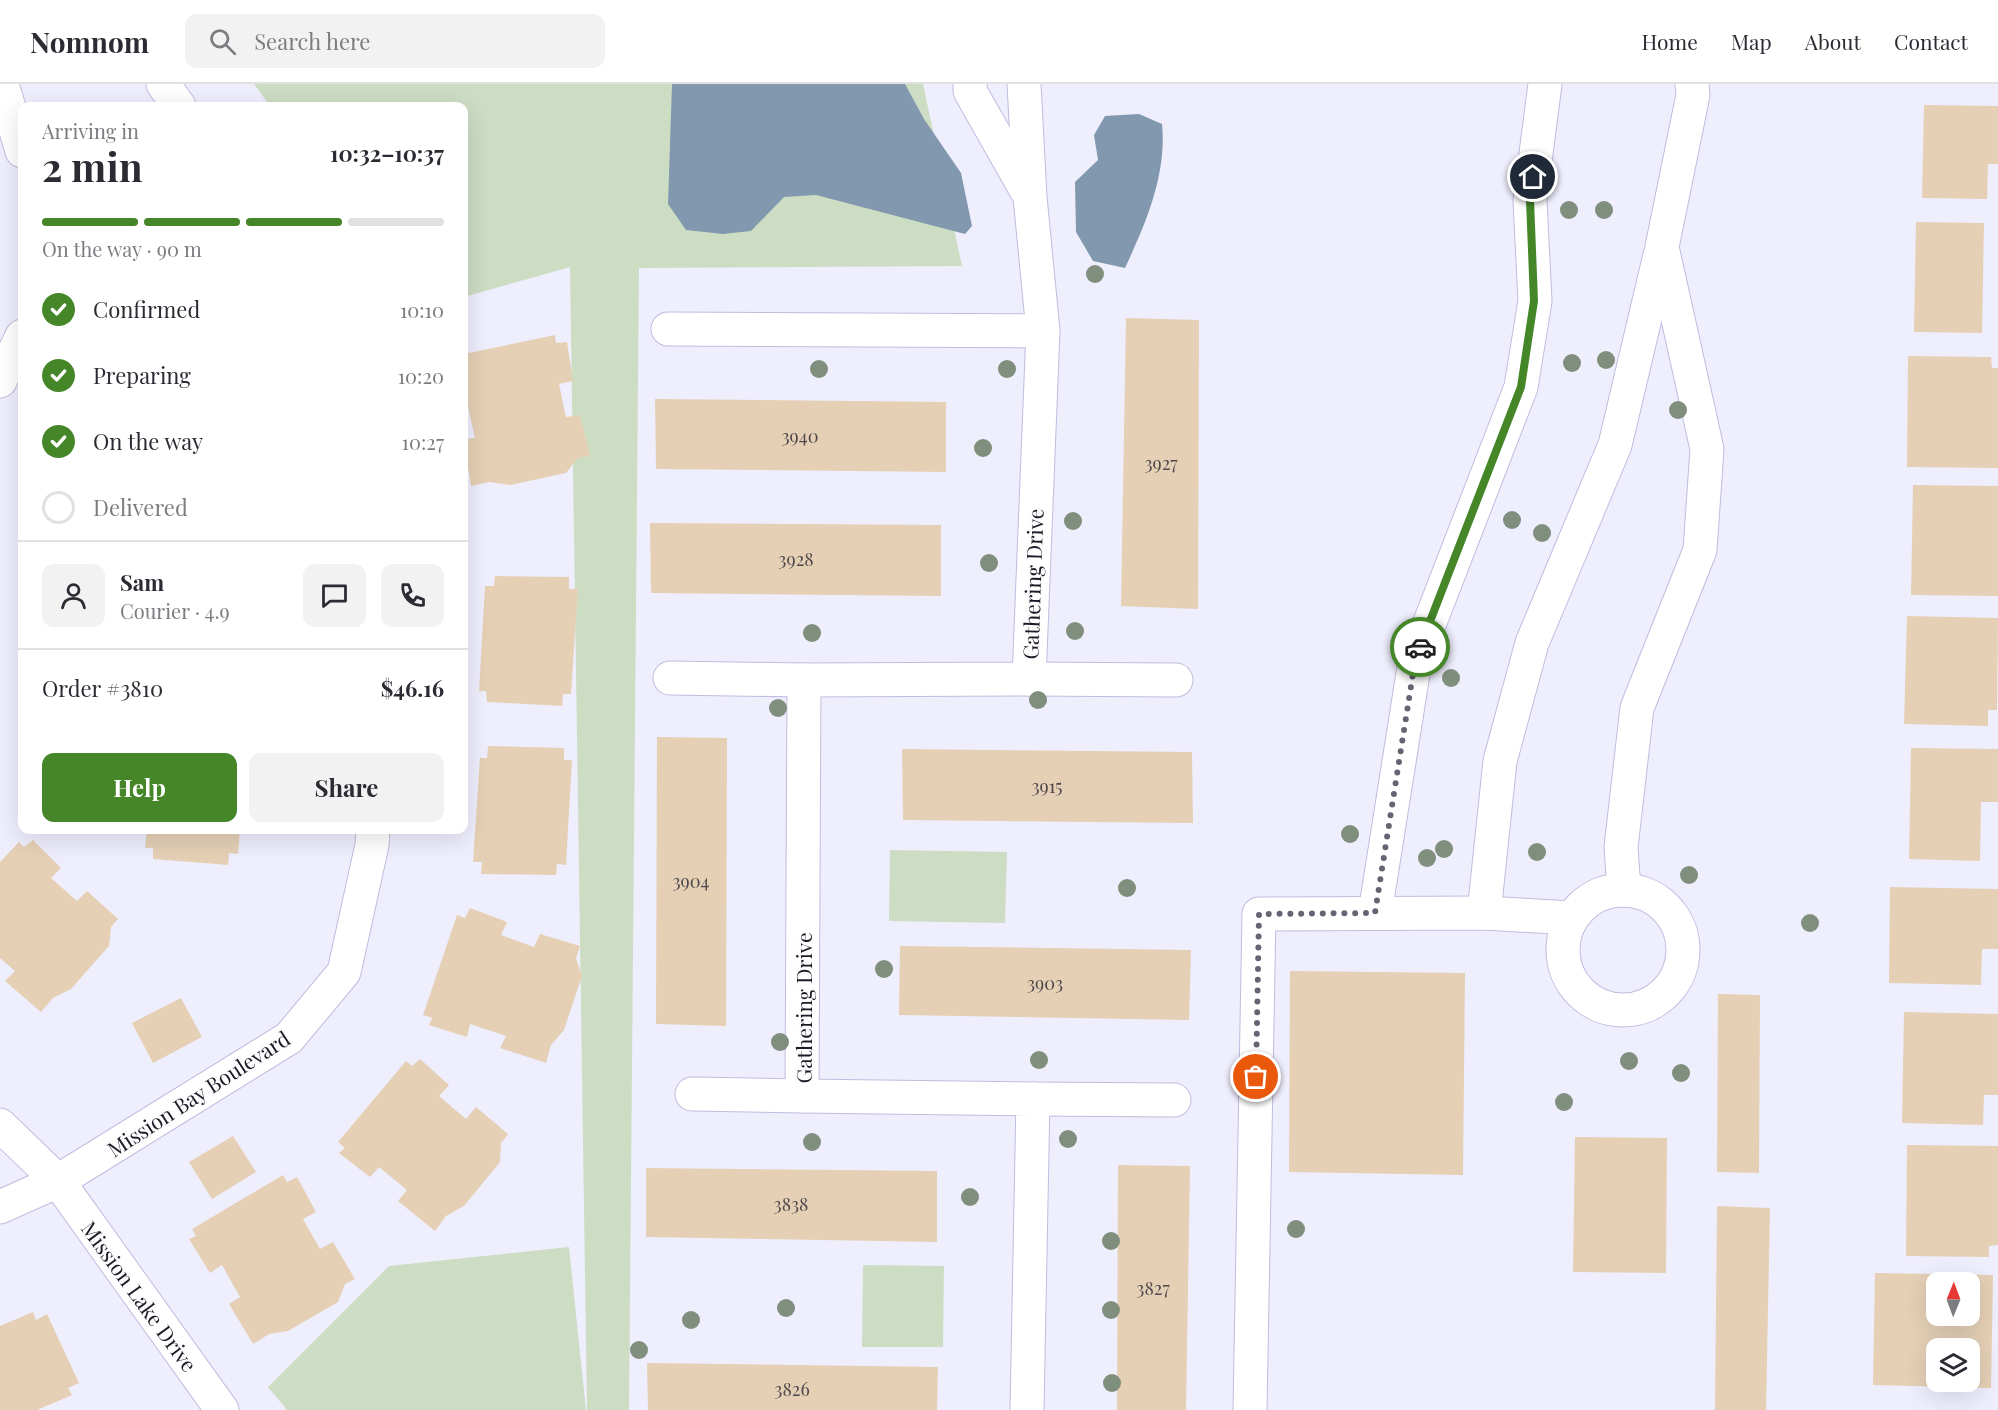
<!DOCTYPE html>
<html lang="en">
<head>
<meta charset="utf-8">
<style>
	:root { --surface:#fff; --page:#f2f2f3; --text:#2b2b33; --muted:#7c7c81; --line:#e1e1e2; --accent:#458629 }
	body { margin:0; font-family:"Playfair Display",serif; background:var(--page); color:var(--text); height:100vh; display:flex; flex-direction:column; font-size:22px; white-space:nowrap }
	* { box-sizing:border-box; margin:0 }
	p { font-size:20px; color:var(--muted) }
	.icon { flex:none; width:33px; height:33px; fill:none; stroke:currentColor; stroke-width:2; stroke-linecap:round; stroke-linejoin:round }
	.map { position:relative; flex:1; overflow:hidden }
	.sheet { position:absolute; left:18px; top:18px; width:450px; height:732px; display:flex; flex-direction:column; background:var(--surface); border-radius:12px; box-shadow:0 6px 24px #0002 }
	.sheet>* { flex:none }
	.needle { width:39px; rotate:1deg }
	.controls { position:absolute; left:1926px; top:1188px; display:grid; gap:12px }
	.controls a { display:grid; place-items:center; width:54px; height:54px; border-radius:12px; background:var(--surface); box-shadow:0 6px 24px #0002; font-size:30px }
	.pin { position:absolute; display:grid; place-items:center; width:51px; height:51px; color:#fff; margin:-26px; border:3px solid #fff; border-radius:50%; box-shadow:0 2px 6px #0007 }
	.courier { position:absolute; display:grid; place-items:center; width:60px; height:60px; margin:-30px; border:4px solid #458629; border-radius:50%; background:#fff; color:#222; box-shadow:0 2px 8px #0007 }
	.head em { font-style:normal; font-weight:700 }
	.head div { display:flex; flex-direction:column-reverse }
	.head { display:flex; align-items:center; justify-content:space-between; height:102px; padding:0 24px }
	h1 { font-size:39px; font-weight:700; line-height:45px }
	.bar { display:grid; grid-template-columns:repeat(4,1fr); gap:9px 6px; align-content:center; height:72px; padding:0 24px }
	.bar i { height:8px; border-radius:4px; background:var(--line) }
	.bar .selected { background:var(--accent) }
	.bar p { grid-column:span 4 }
	.line { display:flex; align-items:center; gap:15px; padding:0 24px; border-top:2px solid var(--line) }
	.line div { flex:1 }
	.round { display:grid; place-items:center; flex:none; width:63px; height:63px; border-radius:12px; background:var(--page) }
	ol { padding:0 24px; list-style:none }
	li { display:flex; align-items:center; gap:18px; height:66px }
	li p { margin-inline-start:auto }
	li .icon { padding:6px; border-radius:50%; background:var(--accent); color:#fff; stroke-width:4 }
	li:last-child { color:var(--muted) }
	li i { width:33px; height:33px; border:3px solid var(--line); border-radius:50% }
	.cta { display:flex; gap:12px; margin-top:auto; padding:12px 24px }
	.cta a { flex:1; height:69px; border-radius:12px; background:var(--accent); color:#fff; font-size:24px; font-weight:700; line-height:69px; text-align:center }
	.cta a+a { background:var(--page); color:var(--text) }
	header { display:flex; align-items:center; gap:36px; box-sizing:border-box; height:84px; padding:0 30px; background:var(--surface); border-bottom:2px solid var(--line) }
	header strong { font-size:28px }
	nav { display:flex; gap:33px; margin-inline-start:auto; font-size:21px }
	.search { width:420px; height:54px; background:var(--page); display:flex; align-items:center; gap:15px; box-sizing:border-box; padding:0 21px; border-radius:12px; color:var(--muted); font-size:22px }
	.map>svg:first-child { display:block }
	.green { fill:#cdddc4 }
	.water { fill:#8198af }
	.building { fill:#e5d0b6; fill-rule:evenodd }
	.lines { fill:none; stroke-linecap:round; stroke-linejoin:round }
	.minor-casing { stroke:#c0bcdf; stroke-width:35 }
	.minor { stroke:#fff; stroke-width:33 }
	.tree { fill:#808e7e }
	.done { stroke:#666472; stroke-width:6; stroke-dasharray:0 10.8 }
	.route { stroke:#458629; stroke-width:8 }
	.labels { text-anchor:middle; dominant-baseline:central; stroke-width:5; stroke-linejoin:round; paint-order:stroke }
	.number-label { font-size:18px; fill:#4e484b }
	.street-label { font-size:21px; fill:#1c1a27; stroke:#fdfdfd }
</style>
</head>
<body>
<header>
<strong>Nomnom</strong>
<div class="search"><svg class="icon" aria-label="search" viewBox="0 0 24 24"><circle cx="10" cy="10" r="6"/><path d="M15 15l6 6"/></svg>Search here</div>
<nav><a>Home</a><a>Map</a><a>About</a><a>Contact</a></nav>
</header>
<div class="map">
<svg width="1998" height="1326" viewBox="0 0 1998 1326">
	<rect width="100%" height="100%" fill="#efeefd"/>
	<!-- green -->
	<g class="green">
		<path d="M 254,0 L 923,0 L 962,182 L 639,184 L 629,1326 L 587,1326 L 570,183 L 464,213 L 464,22 L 270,22 Z"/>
		<path d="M 890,766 L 1007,768 L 1005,839 L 889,837 Z"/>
		<path d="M 569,1163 L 586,1326 L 287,1326 L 268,1303 L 389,1182 Z"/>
		<path d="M 863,1181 L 944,1182 L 943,1263 L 862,1263 Z"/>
	</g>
	<!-- water -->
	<g class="water">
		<path d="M 672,0 L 905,0 L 924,35 L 961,89 L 972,142 L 965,150 L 816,111 L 784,113 L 751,147 L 723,150 L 686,146 L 668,120 Z"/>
		<path d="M 1139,30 L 1162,40 C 1167,90 1146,139 1125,184 L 1093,177 L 1076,148 L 1075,98 L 1098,76 L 1094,51 L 1105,32 Z"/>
	</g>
	<!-- building -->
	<g class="building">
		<path d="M 1924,21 L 1998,22 L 1998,80 L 1988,80 L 1987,115 L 1922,114 Z"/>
		<path d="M 1916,138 L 1984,139 L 1982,249 L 1914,248 Z"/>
		<path d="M 1126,234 L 1199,236 L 1198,525 L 1121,522 Z"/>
		<path d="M 555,251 L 556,259 L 567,258 L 573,297 L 559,300 L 566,333 L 580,331 L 590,372 L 578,374 L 566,389 L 510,401 L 489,398 L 471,402 L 464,355 L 475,354 L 467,318 L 464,319 L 464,270 Z"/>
		<path d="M 1908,272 L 1991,273 L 1992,284 L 1998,284 L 1998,384 L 1907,383 Z"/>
		<path d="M 655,315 L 946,318 L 946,388 L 656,385 Z"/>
		<path d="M 1913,401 L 1998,402 L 1998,512 L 1911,511 Z"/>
		<path d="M 650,439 L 941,441 L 941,512 L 651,509 Z"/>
		<path d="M 495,492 L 569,493 L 569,505 L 578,505 L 571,610 L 563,610 L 562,622 L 487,618 L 486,607 L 479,607 L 485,502 L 494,502 Z"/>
		<path d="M 1907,532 L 1998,534 L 1997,626 L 1988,626 L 1988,642 L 1904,640 Z"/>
		<path d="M 657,653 L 727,654 L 726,942 L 656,940 Z"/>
		<path d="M 488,662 L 564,664 L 564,676 L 572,676 L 566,781 L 557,780 L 556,791 L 481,790 L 482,778 L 473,778 L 480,674 L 487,674 Z"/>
		<path d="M 1911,664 L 1998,665 L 1998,718 L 1981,718 L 1980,777 L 1909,775 Z"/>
		<path d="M 902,665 L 1192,668 L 1193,739 L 903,736 Z"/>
		<path d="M 147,746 L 240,746 L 238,770 L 229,769 L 228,781 L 153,775 L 153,764 L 145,764 Z"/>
		<path d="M 33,756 L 61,784 L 51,794 L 77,817 L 87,807 L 118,835 L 111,843 L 109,862 L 71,905 L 53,914 L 41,928 L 5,897 L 15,887 L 0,874 L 0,778 L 19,758 L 24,763 Z"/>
		<path d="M 1890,803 L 1998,805 L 1998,865 L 1982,865 L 1981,901 L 1889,899 Z"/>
		<path d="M 470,824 L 507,838 L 501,851 L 534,863 L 540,850 L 580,862 L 576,874 L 582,892 L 564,946 L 551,961 L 546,979 L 500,964 L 506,952 L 470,940 L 467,953 L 429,941 L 432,934 L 423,931 L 457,831 L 465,834 Z"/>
		<path d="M 900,862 L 1191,866 L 1189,936 L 899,931 Z"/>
		<path d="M 1290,887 L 1465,889 L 1463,1091 L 1289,1088 Z"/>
		<path d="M 1718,910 L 1760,911 L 1759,1089 L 1717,1088 Z"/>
		<path d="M 181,914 L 202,953 L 153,979 L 132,939 Z"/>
		<path d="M 1904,928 L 1998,930 L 1998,1011 L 1984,1011 L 1983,1041 L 1902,1039 Z"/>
		<path d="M 420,975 L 449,1001 L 439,1012 L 466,1035 L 476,1023 L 508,1050 L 501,1059 L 500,1078 L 464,1122 L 446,1132 L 435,1147 L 398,1117 L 407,1106 L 379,1083 L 370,1093 L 339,1069 L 345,1064 L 338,1058 L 406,977 L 412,982 Z"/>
		<path d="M 233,1052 L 256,1088 L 212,1115 L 189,1078 Z"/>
		<path d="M 1575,1053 L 1667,1054 L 1666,1189 L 1573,1188 Z"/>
		<path d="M 1907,1061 L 1998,1062 L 1998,1161 L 1989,1162 L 1989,1173 L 1906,1172 Z"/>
		<path d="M 1118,1081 L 1190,1082 L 1186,1326 L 1117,1326 Z"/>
		<path d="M 646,1084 L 937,1087 L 937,1158 L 646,1153 Z"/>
		<path d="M 283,1091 L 287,1098 L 297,1093 L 316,1128 L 303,1135 L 320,1165 L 333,1158 L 355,1195 L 345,1200 L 338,1218 L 288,1247 L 269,1250 L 253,1260 L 229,1220 L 240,1213 L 222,1181 L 210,1189 L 189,1155 L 196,1152 L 192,1145 Z"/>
		<path d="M 1717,1122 L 1770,1124 L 1766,1326 L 1715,1326 Z"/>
		<path d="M 1875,1189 L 1993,1191 L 1991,1304 L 1873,1301 ZM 1936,1198 L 1970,1198 L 1970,1232 L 1936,1232 ZM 1936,1264 L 1970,1264 L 1970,1298 L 1936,1298 Z"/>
		<path d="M 33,1228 L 36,1236 L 47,1230 L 79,1299 L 68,1304 L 72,1311 L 37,1326 L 0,1326 L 0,1242 Z"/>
		<path d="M 647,1279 L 938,1283 L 937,1326 L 648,1326 Z"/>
	</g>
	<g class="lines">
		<defs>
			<g id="minor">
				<path d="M 2,0 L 22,67"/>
				<path d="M 163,0 L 179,22"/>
				<path d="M 970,0 L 970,7 L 1026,106"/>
				<path d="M 1024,0 L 1030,113 L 1043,247 L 1029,595 L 804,596 L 802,1012 L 1033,1015 L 1027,1326"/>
				<path d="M 668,245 L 1043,247"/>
				<path d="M 0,297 L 22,252"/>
				<path d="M 670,594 L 804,596"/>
				<path d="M 1029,595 L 1176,596"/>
				<path d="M 1624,806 L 1621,763 L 1637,624 L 1700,466 L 1707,365 L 1662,163 L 1693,11 L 1692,0"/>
				<circle cx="1623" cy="866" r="60"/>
				<path d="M 1375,829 L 1415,577 L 1521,303 L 1535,217 L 1530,116 L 1545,0"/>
				<path d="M 1484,829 L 1500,677 L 1532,559 L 1615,361 L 1660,171"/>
				<path d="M 692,1010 L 802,1012"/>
				<path d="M 1033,1015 L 1174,1016"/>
				<path d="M 0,1041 L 58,1097 L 222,1326"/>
				<path d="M 0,1123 L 58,1097 L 289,954 L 344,888 L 372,761 L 373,746"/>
				<path d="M 1250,1326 L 1259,830 L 1484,829 L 1572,834"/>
			</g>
		</defs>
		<!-- minor casing -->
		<use href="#minor" class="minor-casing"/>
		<!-- minor -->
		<use href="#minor" class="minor"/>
	</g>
	<!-- trees -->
	<g class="tree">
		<circle cx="1569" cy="126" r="9"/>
		<circle cx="1604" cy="126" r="9"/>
		<circle cx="1095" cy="190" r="9"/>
		<circle cx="1606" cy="276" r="9"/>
		<circle cx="1572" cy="279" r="9"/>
		<circle cx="819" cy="285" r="9"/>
		<circle cx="1007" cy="285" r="9"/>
		<circle cx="1678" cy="326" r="9"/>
		<circle cx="983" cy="364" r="9"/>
		<circle cx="1512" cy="436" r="9"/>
		<circle cx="1073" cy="437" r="9"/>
		<circle cx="1542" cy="449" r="9"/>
		<circle cx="989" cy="479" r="9"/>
		<circle cx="1075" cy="547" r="9"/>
		<circle cx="812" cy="549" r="9"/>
		<circle cx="1451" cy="594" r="9"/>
		<circle cx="1038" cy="616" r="9"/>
		<circle cx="778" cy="624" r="9"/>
		<circle cx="1350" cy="750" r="9"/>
		<circle cx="1444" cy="765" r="9"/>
		<circle cx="1537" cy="768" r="9"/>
		<circle cx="1427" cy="774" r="9"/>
		<circle cx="1689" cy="791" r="9"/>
		<circle cx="1127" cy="804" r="9"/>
		<circle cx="1810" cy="839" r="9"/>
		<circle cx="884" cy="885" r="9"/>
		<circle cx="780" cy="958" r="9"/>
		<circle cx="1039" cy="976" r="9"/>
		<circle cx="1629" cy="977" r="9"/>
		<circle cx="1681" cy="989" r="9"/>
		<circle cx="1564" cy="1018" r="9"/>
		<circle cx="1068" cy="1055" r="9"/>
		<circle cx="812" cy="1058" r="9"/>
		<circle cx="970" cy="1113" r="9"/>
		<circle cx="1296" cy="1145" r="9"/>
		<circle cx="1111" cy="1157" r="9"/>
		<circle cx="786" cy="1224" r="9"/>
		<circle cx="1111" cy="1226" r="9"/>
		<circle cx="691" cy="1236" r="9"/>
		<circle cx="639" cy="1266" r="9"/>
		<circle cx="1112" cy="1299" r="9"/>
	</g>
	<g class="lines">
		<!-- done -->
		<path class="done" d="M 1256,993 L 1259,830 L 1375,829 L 1415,577 L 1420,563"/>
		<!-- route -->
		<path class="route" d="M 1420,563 L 1521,303 L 1534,217 L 1530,116 L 1533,93"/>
	</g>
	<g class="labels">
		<!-- number labels -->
		<g class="number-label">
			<text x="800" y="352">3940</text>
			<text x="1161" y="379">3927</text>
			<text x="796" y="475">3928</text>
			<text x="1047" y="702">3915</text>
			<text x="691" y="797">3904</text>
			<text x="1045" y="899">3903</text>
			<text x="791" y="1120">3838</text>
			<text x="1153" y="1204">3827</text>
			<text x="792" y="1305">3826</text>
		</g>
		<!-- street labels -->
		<g class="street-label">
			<text transform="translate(1032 500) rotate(-88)">Gathering Drive</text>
			<text transform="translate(803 924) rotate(-90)">Gathering Drive</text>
			<text transform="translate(198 1009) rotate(-33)">Mission Bay Boulevard</text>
			<text transform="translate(140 1212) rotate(54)">Mission Lake Drive</text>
		</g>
	</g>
</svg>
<div class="controls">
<a><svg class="needle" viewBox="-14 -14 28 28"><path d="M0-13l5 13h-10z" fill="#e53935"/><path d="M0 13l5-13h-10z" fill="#7c7c81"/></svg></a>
<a><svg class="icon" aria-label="layers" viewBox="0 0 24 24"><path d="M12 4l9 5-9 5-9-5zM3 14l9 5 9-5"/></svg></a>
</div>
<div class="pin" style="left:1256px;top:993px;background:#ea580c"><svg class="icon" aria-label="bag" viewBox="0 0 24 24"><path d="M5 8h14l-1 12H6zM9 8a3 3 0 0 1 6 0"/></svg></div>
<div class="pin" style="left:1533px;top:93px;background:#1f2937"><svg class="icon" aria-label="home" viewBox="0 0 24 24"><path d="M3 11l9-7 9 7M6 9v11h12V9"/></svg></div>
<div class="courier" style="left:1420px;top:563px"><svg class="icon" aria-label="car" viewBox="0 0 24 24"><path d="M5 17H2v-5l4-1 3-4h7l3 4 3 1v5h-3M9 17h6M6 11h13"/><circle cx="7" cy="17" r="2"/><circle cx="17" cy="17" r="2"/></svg></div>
<section class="sheet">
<div class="head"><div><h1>2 min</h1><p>Arriving in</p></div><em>10:32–10:37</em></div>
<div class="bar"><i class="selected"></i><i class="selected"></i><i class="selected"></i><i></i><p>On the way · 90 m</p></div>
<ol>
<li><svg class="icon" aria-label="check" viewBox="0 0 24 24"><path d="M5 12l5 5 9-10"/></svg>Confirmed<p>10:10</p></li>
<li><svg class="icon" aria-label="check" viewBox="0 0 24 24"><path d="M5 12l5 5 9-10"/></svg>Preparing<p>10:20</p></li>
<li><svg class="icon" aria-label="check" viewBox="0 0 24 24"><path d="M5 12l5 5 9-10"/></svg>On the way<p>10:27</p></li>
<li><i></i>Delivered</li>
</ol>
<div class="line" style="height:108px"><a class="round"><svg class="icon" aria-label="person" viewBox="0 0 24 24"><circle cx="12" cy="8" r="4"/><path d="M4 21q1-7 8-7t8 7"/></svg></a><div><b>Sam</b><p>Courier · 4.9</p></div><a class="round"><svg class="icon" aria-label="chat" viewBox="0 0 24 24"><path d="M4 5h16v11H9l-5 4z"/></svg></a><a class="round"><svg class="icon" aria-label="phone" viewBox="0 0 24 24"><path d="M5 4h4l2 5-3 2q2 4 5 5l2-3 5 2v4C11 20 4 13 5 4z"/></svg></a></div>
<div class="line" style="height:78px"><div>Order #3810</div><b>$46.16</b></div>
<div class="cta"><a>Help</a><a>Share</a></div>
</section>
</div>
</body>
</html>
